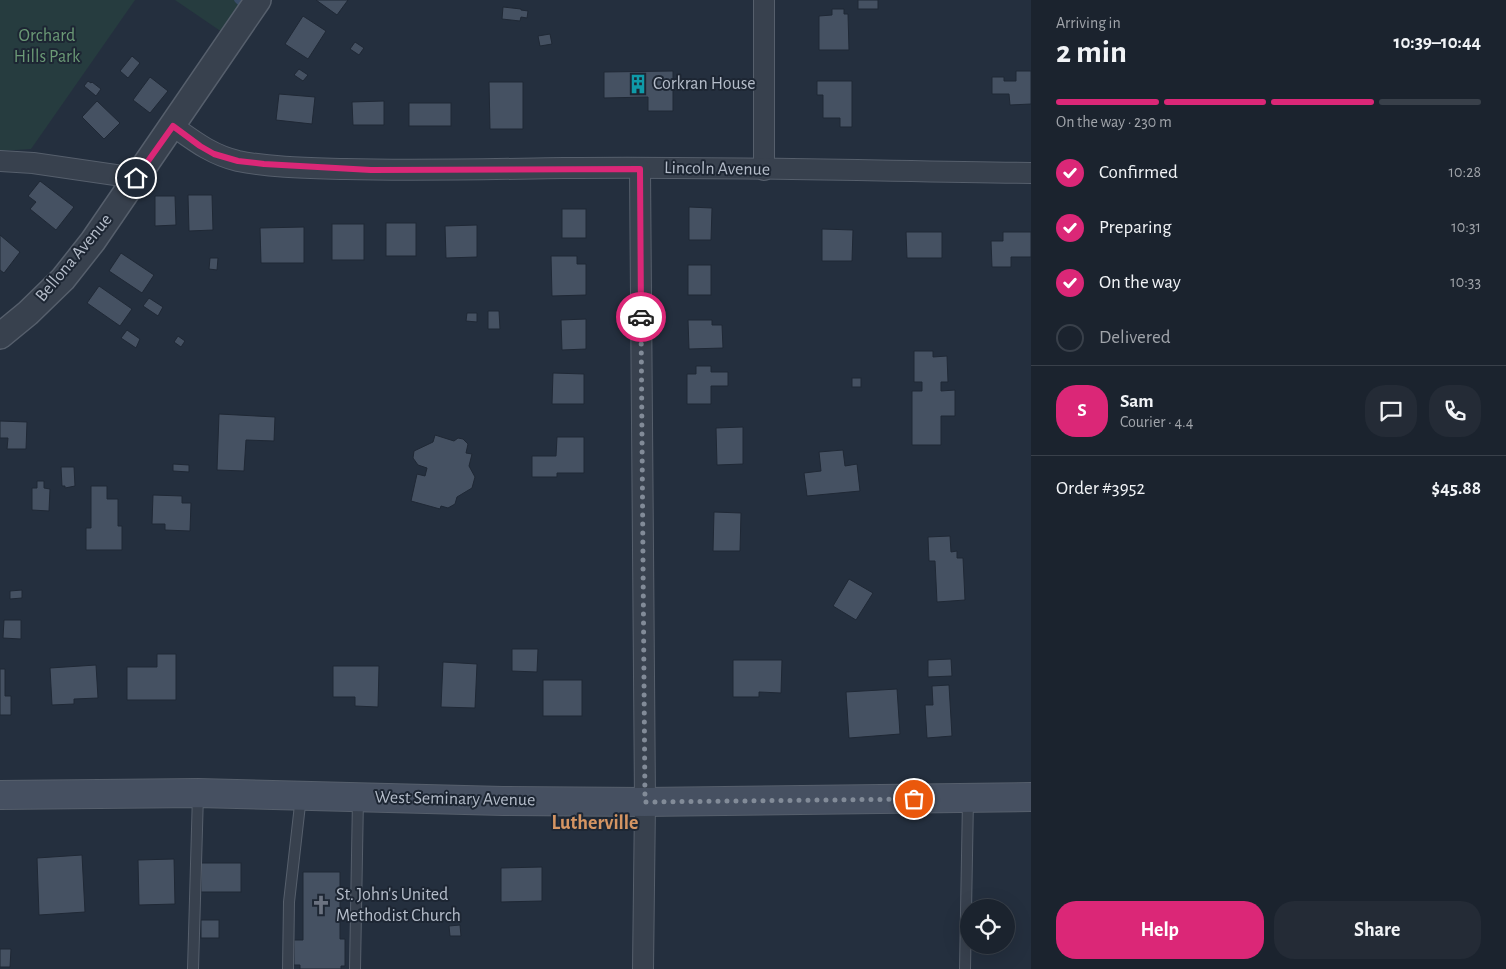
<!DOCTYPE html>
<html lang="en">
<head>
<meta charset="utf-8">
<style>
	:root { --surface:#1b232e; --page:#242b36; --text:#f1f3f6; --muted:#a0a4aa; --line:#39404a; --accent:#db2777 }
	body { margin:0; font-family:"Alegreya Sans",sans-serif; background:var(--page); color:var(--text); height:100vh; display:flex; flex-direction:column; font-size:19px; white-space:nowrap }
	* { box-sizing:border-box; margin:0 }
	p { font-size:16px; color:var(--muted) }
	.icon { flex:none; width:28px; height:28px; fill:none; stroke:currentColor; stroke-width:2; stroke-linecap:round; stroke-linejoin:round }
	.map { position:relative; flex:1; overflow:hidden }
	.sheet { display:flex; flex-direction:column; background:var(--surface); width:475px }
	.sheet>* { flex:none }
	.buttons { position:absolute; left:960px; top:899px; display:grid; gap:10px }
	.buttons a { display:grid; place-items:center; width:55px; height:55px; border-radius:50%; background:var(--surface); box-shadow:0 5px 20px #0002,0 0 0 1px var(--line); font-size:25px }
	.pin { position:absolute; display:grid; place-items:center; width:42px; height:42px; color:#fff; margin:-21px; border:2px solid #fff; border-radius:50%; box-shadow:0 1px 5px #0007 }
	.courier { position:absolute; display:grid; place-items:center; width:50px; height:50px; margin:-25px; border:4px solid #db2777; border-radius:50%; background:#fff; color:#222; box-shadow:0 1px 6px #0007 }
	.headline em { font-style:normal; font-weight:600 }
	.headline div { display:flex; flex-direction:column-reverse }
	.headline { display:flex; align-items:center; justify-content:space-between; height:85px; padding:0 25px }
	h1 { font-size:32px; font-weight:600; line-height:38px }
	.bar { display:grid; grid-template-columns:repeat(4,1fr); gap:8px 5px; align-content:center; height:60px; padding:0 25px }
	.bar i { height:6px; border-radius:4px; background:var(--line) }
	.bar .current { background:var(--accent) }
	.bar p { grid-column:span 4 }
	.line { display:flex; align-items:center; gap:12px; padding:0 25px; border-top:1px solid var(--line) }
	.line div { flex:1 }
	.round { display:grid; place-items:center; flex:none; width:52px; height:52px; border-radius:20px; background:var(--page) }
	ol { padding:0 25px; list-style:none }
	li { display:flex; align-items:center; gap:15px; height:55px }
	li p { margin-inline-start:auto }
	li .icon { padding:5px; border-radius:50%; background:var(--accent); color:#fff; stroke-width:4 }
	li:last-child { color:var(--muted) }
	li i { width:28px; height:28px; border:2px solid var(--line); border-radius:50% }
	.button { display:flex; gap:10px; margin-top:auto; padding:10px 25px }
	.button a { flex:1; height:58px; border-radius:20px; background:var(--accent); color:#fff; font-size:20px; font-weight:600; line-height:58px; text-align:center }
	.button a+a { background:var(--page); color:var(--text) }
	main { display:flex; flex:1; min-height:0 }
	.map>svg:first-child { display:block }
	.green { fill:#263c3f }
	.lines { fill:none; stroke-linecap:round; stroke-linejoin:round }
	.stream { stroke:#394c67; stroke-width:5.5 }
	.building { fill:#455162; stroke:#1f2835 }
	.service-casing { stroke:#565f6c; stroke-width:12 }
	.minor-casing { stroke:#565f6c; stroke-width:22 }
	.tertiary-casing { stroke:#565f6c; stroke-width:28 }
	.secondary-casing { stroke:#565f6c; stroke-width:30 }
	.service { stroke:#38414e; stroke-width:10 }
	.minor { stroke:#38414e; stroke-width:20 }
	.tertiary { stroke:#38414e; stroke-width:25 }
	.secondary { stroke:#465061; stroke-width:28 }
	.done { stroke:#828b98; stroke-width:5; stroke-dasharray:0 9 }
	.route { stroke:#db2777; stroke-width:6 }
	.labels { text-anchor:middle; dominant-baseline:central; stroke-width:4; stroke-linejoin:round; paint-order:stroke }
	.park-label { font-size:18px; fill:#6b9a76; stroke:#1d2633 }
	.poi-label { font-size:18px; fill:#b4bcc9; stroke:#1d2633; text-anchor:start }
	.street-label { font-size:18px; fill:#b4bcc9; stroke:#1d2633 }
	.quarter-label { font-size:20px; font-weight:bold; fill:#d59563; stroke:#1d2633 }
</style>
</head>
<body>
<main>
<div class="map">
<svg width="1031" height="969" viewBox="0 0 1031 969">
	<rect width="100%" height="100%" fill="#242f3e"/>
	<!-- green -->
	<g class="green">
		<path d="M 0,0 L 135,0 L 31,149 L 0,151 Z"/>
		<path d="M 175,0 L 243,0 L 222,32 Z"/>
	</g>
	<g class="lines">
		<!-- stream -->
		<path class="stream" d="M 237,0 L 241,4"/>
	</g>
	<!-- building -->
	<g class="building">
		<path d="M 316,0 L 348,0 L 337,15 Z"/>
		<rect x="858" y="0" width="20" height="9"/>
		<path d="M 503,7 L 521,9 L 521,10 L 528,11 L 527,18 L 521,17 L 520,21 L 502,19 Z"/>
		<path d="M 832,9 L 844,9 L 844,14 L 848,14 L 849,50 L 819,50 L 819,16 L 832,15 Z"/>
		<path d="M 303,16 L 326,31 L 308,59 L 285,44 Z"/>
		<path d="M 550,34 L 552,44 L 540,46 L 538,36 Z"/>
		<path d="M 355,42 L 364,48 L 359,55 L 350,49 Z"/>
		<path d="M 132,56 L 140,63 L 128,78 L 120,71 Z"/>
		<path d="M 299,69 L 308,75 L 303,81 L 294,75 Z"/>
		<path d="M 673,71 L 673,111 L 648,111 L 648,97 L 604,98 L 604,72 Z"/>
		<path d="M 1016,71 L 1031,71 L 1031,104 L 1010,105 L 1009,94 L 992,94 L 992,77 L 1004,77 L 1004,81 L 1016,81 Z"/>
		<path d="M 150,77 L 168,91 L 150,113 L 133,100 Z"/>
		<path d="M 88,81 L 91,83 L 92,82 L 101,89 L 96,96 L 84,86 Z"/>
		<path d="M 817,81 L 852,81 L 852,127 L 840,127 L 840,118 L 823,118 L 823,95 L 817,95 Z"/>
		<path d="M 489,82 L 523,82 L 523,129 L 490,129 Z"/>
		<path d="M 279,94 L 315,97 L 312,124 L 276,120 Z"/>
		<path d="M 97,101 L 120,123 L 104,139 L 82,117 Z"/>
		<path d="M 384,101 L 384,125 L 353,125 L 352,102 Z"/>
		<rect x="409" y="103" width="42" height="23"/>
		<path d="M 40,181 L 74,207 L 56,230 L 30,209 L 36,202 L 28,196 Z"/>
		<path d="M 188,195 L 212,195 L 213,230 L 189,231 Z"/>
		<path d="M 155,196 L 175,196 L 176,225 L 155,226 Z"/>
		<path d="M 689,207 L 712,208 L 711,240 L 689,240 Z"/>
		<rect x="562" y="209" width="24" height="29"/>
		<rect x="386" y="223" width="30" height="33"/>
		<rect x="332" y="224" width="32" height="36"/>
		<path d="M 477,225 L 477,257 L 446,258 L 445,226 Z"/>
		<path d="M 304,227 L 304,263 L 261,263 L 260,228 Z"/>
		<path d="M 822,229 L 853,230 L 852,261 L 822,261 Z"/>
		<path d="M 906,232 L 942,232 L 942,258 L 907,258 Z"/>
		<path d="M 1003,232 L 1031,232 L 1031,257 L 1011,257 L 1011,267 L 992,267 L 991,241 L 1003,241 Z"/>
		<path d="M 0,235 L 20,252 L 4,273 L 0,270 Z"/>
		<path d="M 121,253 L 154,275 L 142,293 L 109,271 Z"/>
		<path d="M 551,256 L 577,256 L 577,264 L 586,264 L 586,295 L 552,296 Z"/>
		<path d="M 210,258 L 218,258 L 217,270 L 209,269 Z"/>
		<rect x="688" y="265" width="23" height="30"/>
		<path d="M 99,286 L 132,309 L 120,326 L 87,303 Z"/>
		<path d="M 149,298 L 163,307 L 158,316 L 143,306 Z"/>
		<path d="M 488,311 L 499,311 L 500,329 L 488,329 Z"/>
		<path d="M 467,313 L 477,313 L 477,322 L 466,321 Z"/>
		<path d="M 586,319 L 586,349 L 562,350 L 561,320 Z"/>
		<path d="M 688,320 L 712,320 L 712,325 L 722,325 L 723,348 L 689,349 Z"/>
		<path d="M 127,330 L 140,339 L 136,348 L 121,338 Z"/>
		<path d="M 178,336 L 185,341 L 181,347 L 174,342 Z"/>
		<path d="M 914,351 L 933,351 L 933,357 L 947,356 L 948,382 L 941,382 L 941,391 L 955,390 L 955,416 L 941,416 L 941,445 L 912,445 L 912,391 L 922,391 L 922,382 L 914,382 Z"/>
		<path d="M 696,366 L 711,366 L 711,372 L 728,372 L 728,386 L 711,386 L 711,404 L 687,404 L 687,374 L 696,374 Z"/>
		<path d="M 553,373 L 584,374 L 584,404 L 552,404 Z"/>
		<rect x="852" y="378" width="9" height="9"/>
		<path d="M 219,414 L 275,417 L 274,441 L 246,440 L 244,471 L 217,470 Z"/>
		<path d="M 0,421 L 27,422 L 26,449 L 7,449 L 8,438 L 0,438 Z"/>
		<path d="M 743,427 L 743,464 L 717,465 L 716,428 Z"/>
		<path d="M 435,435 L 454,441 L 458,438 L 463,439 L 468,444 L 466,453 L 472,454 L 469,466 L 475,477 L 472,488 L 457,497 L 455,504 L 448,508 L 441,506 L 440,509 L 411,501 L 417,474 L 425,476 L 427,468 L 418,465 L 413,458 L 414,451 L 433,442 Z"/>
		<path d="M 557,437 L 584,437 L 584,473 L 557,473 L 557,477 L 532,477 L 532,456 L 556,456 Z"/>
		<path d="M 843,450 L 845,466 L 857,464 L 860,491 L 807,496 L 804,473 L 821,471 L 819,452 Z"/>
		<path d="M 173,464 L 189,465 L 189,472 L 173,471 Z"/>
		<path d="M 61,467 L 74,467 L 75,486 L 65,488 L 65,486 L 62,486 Z"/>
		<path d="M 37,481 L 44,481 L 44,488 L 50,489 L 49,511 L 32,510 L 32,488 L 37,488 Z"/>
		<path d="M 91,486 L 107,486 L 107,499 L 118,499 L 118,526 L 122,526 L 122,550 L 86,550 L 86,528 L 91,528 Z"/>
		<path d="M 153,495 L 182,496 L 182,503 L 191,503 L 190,531 L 165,530 L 165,524 L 152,524 Z"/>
		<path d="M 714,512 L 741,513 L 740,551 L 713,551 Z"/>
		<path d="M 950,536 L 951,552 L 957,551 L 957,558 L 963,558 L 965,600 L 937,602 L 935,561 L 929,561 L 928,537 Z"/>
		<path d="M 849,579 L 873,593 L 856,620 L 833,606 Z"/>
		<path d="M 22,590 L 22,598 L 10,599 L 10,591 Z"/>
		<path d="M 4,620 L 21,620 L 21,639 L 3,638 Z"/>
		<path d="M 512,649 L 538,649 L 537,672 L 512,671 Z"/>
		<path d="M 157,654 L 176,654 L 176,700 L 127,700 L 127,667 L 157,667 Z"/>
		<path d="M 951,659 L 952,676 L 928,677 L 928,660 Z"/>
		<path d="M 733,660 L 782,660 L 781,693 L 759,692 L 759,697 L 733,697 Z"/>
		<path d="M 443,662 L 477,664 L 475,708 L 441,707 Z"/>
		<path d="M 96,665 L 98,698 L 74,699 L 74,704 L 52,705 L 50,668 Z"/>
		<path d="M 333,666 L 379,666 L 378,707 L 355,706 L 355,697 L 333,697 Z"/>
		<path d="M 0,669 L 5,669 L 5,696 L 11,696 L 11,715 L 0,715 Z"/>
		<rect x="543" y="680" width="39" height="36"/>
		<path d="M 949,685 L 952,736 L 927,738 L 925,705 L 933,705 L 932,686 Z"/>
		<path d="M 897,689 L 900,734 L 849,738 L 846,692 Z"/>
		<path d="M 82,855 L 85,912 L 39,915 L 37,858 Z"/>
		<path d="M 174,859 L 175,904 L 139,905 L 138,860 Z"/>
		<rect x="201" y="863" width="40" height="29"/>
		<path d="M 542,867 L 542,901 L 501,902 L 501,868 Z"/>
		<path d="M 303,872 L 340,872 L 340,939 L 345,939 L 345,966 L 341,966 L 341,969 L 300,969 L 300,965 L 294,965 L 294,940 L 303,940 Z"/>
		<rect x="201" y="920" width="18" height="18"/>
		<path d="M 460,925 L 461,936 L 450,936 L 449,926 Z"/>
		<path d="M 0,949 L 11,949 L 10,967 L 0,967 Z"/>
	</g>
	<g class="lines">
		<defs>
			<g id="service">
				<path d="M 193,969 L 198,794"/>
				<path d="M 288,969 L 289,902 L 301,796"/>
				<path d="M 355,969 L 358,798"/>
				<path d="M 965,969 L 968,799"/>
			</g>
			<g id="minor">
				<path d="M 764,0 L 764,170"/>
				<path d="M 173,126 C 194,141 212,155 238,161 C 273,168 311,168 346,169 C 419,171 492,169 564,168 C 720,166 876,171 1031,173"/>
				<path d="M 0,161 L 33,163 L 136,178"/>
				<path d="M 640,169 L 645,802 L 643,969"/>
			</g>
			<path id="tertiary" d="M 0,336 L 28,313 L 63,279 L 93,241 L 258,0"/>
			<path id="secondary" d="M 0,795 L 198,793 L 503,801 L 645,802 L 1031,797"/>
		</defs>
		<!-- service casing -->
		<use href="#service" class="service-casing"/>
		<!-- minor casing -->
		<use href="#minor" class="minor-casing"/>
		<!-- tertiary casing -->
		<use href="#tertiary" class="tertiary-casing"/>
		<!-- secondary casing -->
		<use href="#secondary" class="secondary-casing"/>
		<!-- service -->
		<use href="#service" class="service"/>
		<!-- minor -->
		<use href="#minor" class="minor"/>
		<!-- tertiary -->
		<use href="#tertiary" class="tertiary"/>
		<!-- secondary -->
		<use href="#secondary" class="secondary"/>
	</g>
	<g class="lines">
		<!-- done -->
		<path class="done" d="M 641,317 L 645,802 L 914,799"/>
		<!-- route -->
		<path class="route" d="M 136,178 L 173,126 L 200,146 L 214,154 L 238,161 L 264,164 L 371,170 L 640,169 L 641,317"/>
	</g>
	<!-- icons -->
	<defs>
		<symbol id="building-bare" viewBox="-9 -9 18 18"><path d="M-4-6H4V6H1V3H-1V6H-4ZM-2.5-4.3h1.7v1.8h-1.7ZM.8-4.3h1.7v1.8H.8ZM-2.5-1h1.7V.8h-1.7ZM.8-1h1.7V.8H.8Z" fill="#0f9aa8" stroke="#1d2633" stroke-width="2.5" paint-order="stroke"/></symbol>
		<symbol id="church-bare" viewBox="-9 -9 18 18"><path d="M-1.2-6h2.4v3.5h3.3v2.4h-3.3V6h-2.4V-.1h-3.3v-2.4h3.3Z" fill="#6b7280" stroke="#1d2633" stroke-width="2.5" paint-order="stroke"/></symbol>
	</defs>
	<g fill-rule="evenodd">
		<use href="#building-bare" x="624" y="70" width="28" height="28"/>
		<use href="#church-bare" x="307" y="891" width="28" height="28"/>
	</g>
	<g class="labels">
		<!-- park labels -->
		<g class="park-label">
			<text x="47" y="36">Orchard<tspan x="47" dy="21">Hills Park</tspan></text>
		</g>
		<!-- poi labels -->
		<g class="poi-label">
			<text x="653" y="84">Corkran House</text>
			<text x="336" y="895">St. John's United<tspan x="336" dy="21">Methodist Church</tspan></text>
		</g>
		<!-- street labels -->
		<g class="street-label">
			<text transform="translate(717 169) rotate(1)">Lincoln Avenue</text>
			<text transform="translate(74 258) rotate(-50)">Bellona Avenue</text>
			<text transform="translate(455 799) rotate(1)">West Seminary Avenue</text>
		</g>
		<!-- quarter labels -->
		<g class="quarter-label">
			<text x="595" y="823">Lutherville</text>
		</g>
	</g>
</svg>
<div class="buttons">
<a><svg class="icon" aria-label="locate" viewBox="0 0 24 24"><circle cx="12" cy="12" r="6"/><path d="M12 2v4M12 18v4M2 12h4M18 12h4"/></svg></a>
</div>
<div class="pin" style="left:914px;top:799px;background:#ea580c"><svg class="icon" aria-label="bag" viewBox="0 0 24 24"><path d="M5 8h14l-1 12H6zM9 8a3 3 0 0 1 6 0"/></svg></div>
<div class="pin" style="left:136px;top:178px;background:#1f2937"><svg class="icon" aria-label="home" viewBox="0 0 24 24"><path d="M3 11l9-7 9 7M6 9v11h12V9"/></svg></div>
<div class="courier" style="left:641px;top:317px"><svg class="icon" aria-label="car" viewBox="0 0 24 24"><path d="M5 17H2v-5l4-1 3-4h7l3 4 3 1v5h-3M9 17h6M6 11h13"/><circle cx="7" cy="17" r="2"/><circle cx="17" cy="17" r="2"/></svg></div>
</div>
<section class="sheet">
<div class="headline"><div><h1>2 min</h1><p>Arriving in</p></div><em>10:39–10:44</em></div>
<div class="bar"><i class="current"></i><i class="current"></i><i class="current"></i><i></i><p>On the way · 230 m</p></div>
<ol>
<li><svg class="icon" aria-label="check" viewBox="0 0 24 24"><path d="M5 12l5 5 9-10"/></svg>Confirmed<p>10:28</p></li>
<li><svg class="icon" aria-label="check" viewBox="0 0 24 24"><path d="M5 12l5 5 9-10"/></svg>Preparing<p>10:31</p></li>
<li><svg class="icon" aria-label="check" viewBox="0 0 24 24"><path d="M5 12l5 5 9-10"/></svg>On the way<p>10:33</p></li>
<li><i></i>Delivered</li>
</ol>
<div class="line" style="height:90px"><b class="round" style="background:var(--accent);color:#fff">S</b><div><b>Sam</b><p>Courier · 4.4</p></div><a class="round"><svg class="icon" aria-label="chat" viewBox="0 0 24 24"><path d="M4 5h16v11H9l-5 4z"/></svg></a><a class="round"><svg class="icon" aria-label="phone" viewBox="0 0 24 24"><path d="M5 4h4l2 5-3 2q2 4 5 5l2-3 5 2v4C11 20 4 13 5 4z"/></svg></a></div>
<div class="line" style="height:65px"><div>Order #3952</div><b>$45.88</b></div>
<div class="button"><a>Help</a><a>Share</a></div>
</section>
</main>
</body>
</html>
